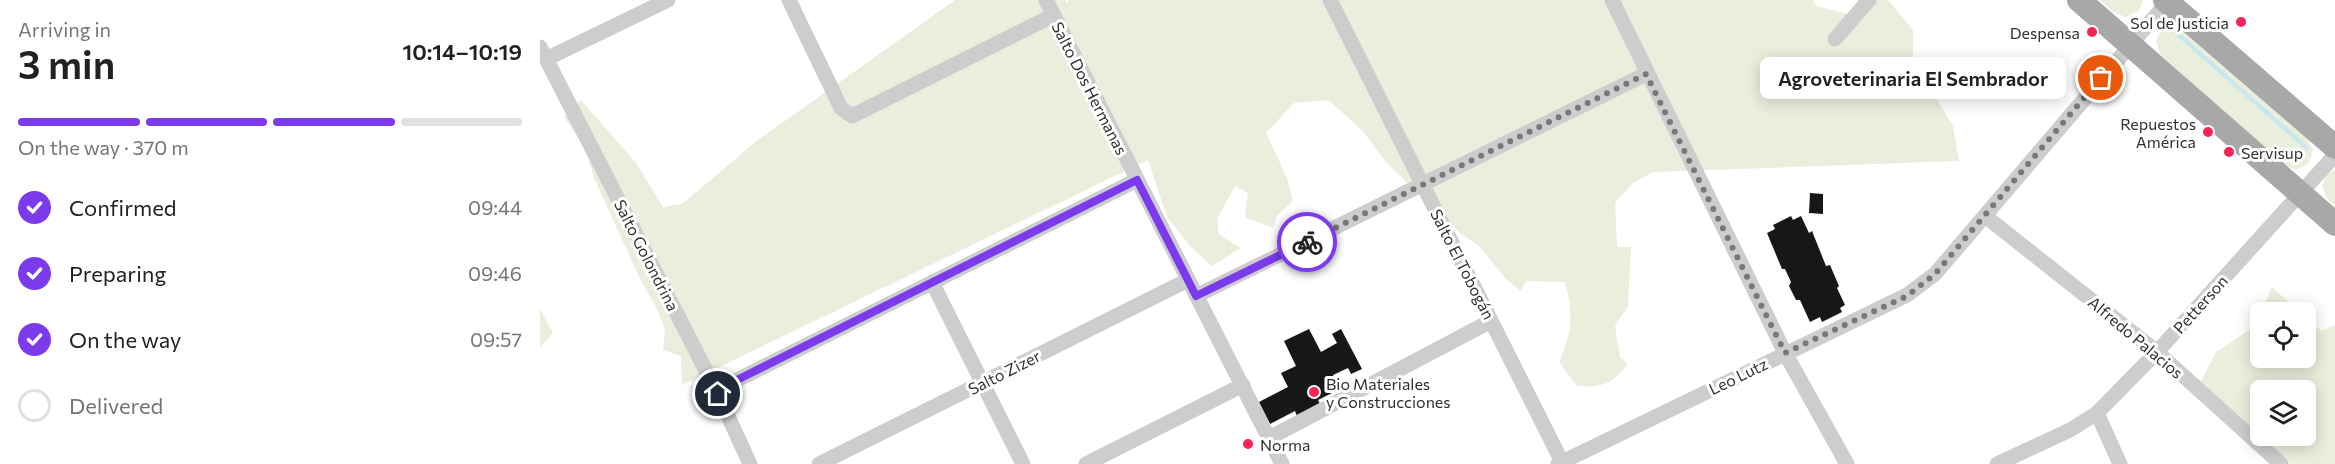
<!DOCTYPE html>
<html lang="en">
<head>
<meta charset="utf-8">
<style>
	:root { --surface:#fff; --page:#f2f2f2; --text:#202124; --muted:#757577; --line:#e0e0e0; --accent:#7c3aed }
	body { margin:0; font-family:Commissioner,sans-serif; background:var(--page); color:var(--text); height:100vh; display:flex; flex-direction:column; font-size:22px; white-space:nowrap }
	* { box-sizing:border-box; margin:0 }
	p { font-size:20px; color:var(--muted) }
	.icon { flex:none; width:33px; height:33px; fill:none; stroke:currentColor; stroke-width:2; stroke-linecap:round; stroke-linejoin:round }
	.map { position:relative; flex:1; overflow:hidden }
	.sheet { display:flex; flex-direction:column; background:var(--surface); width:540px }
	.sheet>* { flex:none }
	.buttons { position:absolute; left:1710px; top:302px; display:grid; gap:12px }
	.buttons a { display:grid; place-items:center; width:66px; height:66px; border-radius:9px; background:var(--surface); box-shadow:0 3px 15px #0003; font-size:30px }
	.pin { position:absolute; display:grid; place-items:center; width:51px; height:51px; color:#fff; margin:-26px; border:3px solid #fff; border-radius:50%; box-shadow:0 2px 6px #0007 }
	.courier { position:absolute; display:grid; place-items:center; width:60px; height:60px; margin:-30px; border:4px solid #7c3aed; border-radius:50%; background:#fff; color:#222; box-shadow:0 2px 8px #0007 }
	.bubble { position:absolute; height:42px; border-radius:9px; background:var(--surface); box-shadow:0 3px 15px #0003; font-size:20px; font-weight:600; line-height:42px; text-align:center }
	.head em { font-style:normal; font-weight:600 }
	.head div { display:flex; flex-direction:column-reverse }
	.head { display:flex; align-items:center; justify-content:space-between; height:102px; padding:0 18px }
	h1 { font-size:39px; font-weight:600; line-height:45px }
	.bar { display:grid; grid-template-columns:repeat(4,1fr); gap:9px 6px; align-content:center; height:72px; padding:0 18px }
	.bar i { height:8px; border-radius:4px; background:var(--line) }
	.bar .on { background:var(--accent) }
	.bar p { grid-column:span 4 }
	ol { padding:0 18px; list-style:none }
	li { display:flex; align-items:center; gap:18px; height:66px }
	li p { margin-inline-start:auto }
	li .icon { padding:6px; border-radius:50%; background:var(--accent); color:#fff; stroke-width:4 }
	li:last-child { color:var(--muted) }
	li i { width:33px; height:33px; border:3px solid var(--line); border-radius:50% }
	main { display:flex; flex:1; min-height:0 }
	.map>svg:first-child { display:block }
	.green { fill:#e9eedd; fill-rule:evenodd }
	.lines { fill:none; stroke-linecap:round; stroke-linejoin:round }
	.stream { stroke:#c8e6f0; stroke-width:4 }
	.building { fill:#171717 }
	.street { stroke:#cdcdcd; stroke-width:15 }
	.primary { stroke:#a8a8a8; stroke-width:24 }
	.done { stroke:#787878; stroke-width:6; stroke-dasharray:0 10.8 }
	.route { stroke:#7c3aed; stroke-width:8 }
	.poi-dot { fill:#f52454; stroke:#fff; stroke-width:2 }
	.labels { text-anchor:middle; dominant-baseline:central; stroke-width:6; stroke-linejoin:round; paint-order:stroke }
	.poi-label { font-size:16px; fill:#303030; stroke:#fff; text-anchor:end }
	.street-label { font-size:16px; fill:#303030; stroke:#fff }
</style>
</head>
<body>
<main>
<section class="sheet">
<div class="head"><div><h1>3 min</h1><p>Arriving in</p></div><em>10:14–10:19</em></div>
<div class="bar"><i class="on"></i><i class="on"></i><i class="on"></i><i></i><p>On the way · 370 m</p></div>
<ol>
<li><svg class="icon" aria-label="check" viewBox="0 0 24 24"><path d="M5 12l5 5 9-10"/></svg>Confirmed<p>09:44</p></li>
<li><svg class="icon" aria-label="check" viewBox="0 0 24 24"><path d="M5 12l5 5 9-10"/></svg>Preparing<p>09:46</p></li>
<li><svg class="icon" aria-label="check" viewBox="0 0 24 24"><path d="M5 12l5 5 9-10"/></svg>On the way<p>09:57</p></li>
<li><i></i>Delivered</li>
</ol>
</section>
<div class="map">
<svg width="1795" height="464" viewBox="0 0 1795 464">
	<rect width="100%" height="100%" fill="#fff"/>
	<!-- green -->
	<g class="green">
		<path d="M 415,0 L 525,0 L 528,3 L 528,0 L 1273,0 L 1277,6 L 1308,14 L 1333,0 L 1348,0 L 1373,30 L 1373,60 L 1413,126 L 1419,161 L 1113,172 L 1093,183 L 1075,203 L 1077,247 L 1091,247 L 1088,306 L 1075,326 L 1080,357 L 1088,364 C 1072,384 1062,388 1037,386 L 1019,362 C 1033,331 1033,314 1025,282 L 986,281 L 981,291 L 967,280 L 938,245 L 921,234 L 847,163 L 821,129 L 788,100 L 754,103 L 726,133 L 747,178 L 753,201 L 737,216 L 733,228 L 705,217 L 708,193 L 695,186 L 677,219 L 679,234 L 701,248 L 672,266 L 651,247 L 627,217 L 608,160 L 142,385 L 141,356 L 123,350 L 125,329 L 116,307 L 100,279 L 54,178 L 45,147 L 24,117 L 41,100 L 96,163 L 123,207 L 142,204 L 218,140 Z"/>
		<path d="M 1560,0 L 1603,0 L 1599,11 L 1586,17 L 1573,12 Z"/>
		<path d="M 1634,24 L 1647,30 L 1768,138 L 1773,151 L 1768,164 L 1756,170 L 1743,165 L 1620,54 L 1616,41 L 1622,29 Z"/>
		<path d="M 1795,170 L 1795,206 L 1787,198 L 1782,186 L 1787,173 Z"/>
		<path d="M 1732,287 L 1760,312 L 1721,312 Z"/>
		<path d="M 0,309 L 13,333 L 0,347 Z"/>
		<path d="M 1720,313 L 1720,357 L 1766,357 L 1766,317 L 1781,331 L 1795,325 L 1795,464 L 1751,464 L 1660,383 L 1676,352 L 1715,326 ZM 1720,390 L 1766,390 L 1766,435 L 1720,435 Z"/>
	</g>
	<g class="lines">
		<!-- stream -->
		<path class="stream" d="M 1633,30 L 1767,148"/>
	</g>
	<!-- building -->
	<g class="building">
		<path d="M 1270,193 L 1283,194 L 1283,214 L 1269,213 Z"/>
		<path d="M 1251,216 L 1253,220 L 1261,216 L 1269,233 L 1272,231 L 1286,266 L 1290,265 L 1299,286 L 1297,288 L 1305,305 L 1300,308 L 1302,312 L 1282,322 L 1280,317 L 1270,322 L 1260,300 L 1256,300 L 1249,286 L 1251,282 L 1245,269 L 1242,269 L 1227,233 L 1235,229 L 1233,225 Z"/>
		<path d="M 769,329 L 781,352 L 797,343 L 792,334 L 801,329 L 822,369 L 811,374 L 808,368 L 793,375 L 800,389 L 778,400 L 780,404 L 757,416 L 755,411 L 730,424 L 719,402 L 748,387 L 741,373 L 756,366 L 744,341 Z"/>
	</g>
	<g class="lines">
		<!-- street -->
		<g class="street">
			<path d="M 249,0 L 301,108 L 312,116 L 514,15"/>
			<path d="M 506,0 L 742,464"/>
			<path d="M 790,0 L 1023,464"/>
			<path d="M 1072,0 L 1245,353 L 1307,464"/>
			<path d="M 1295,39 L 1329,0"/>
			<path d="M 0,47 L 178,394 L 210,464"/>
			<path d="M 6,59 L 128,0"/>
			<path d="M 1445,216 L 1617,352 L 1741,464"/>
			<path d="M 392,282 L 483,464"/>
			<path d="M 656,296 L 1106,74"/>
			<path d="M 178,394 L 189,384 L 597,180"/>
			<path d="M 1557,413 L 1580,464"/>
			<path d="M 729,438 L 951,321"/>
			<path d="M 279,464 L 648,280"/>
			<path d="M 546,464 L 703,385"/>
			<path d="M 1018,464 L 1367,295 L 1395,274 L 1629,0"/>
			<path d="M 1457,464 L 1530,430 L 1557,413 L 1617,352 L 1795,155"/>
		</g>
		<!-- primary -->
		<g class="primary">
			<path d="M 1539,0 L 1795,224"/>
			<path d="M 1625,0 L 1795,147"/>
		</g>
	</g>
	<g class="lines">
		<!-- done -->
		<path class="done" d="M 767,242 L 1106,74 L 1245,353 L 1367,296 L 1395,274 L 1561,78"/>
		<!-- route -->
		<path class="route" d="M 178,394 L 189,384 L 597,180 L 656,296 L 767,242"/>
	</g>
	<!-- markers -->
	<g class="poi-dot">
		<circle cx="1701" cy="22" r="6"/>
		<circle cx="1552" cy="32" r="6"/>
		<circle cx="1668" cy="132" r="6"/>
		<circle cx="1689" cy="152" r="6"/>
		<circle cx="774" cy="392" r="6"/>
		<circle cx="708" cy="444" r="6"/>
	</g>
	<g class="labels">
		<!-- poi labels -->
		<g class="poi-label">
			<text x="1689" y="22">Sol de Justicia</text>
			<text x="1540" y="32">Despensa</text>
			<text x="1656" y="123">Repuestos<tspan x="1656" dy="18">América</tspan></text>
			<text x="1701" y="152" text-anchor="start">Servisup</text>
			<text x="786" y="383" text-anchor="start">Bio Materiales<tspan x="786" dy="18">y Construcciones</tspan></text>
			<text x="720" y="444" text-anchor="start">Norma</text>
		</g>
		<!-- street labels -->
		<g class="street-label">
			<text transform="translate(550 88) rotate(63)">Salto Dos Hermanas</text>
			<text transform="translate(107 255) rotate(63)">Salto Golondrina</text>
			<text transform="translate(923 264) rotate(63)">Salto El Tobogán</text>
			<text transform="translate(1660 304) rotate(-48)">Petterson</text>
			<text transform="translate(1596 337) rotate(40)">Alfredo Palacios</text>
			<text transform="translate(464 372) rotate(-27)">Salto Zizer</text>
			<text transform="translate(1198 376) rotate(-26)">Leo Lutz</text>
		</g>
	</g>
</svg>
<div class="buttons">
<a><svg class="icon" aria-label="locate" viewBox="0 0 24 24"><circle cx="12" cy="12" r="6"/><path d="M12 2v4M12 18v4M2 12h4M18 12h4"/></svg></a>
<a><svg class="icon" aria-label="layers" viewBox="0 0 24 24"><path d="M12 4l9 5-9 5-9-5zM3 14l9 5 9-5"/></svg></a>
</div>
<div class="pin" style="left:1561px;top:78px;background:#ea580c"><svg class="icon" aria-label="bag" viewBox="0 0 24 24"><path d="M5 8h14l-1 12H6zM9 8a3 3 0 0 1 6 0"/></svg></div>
<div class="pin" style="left:178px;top:394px;background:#1f2937"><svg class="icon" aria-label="home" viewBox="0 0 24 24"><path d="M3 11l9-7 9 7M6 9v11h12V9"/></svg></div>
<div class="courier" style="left:767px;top:242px"><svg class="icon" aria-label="bike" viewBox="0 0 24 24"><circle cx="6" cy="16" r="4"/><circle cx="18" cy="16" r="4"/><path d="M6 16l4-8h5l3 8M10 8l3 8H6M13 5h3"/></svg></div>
<div class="bubble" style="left:1220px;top:57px;width:306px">Agroveterinaria El Sembrador</div>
</div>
</main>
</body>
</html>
